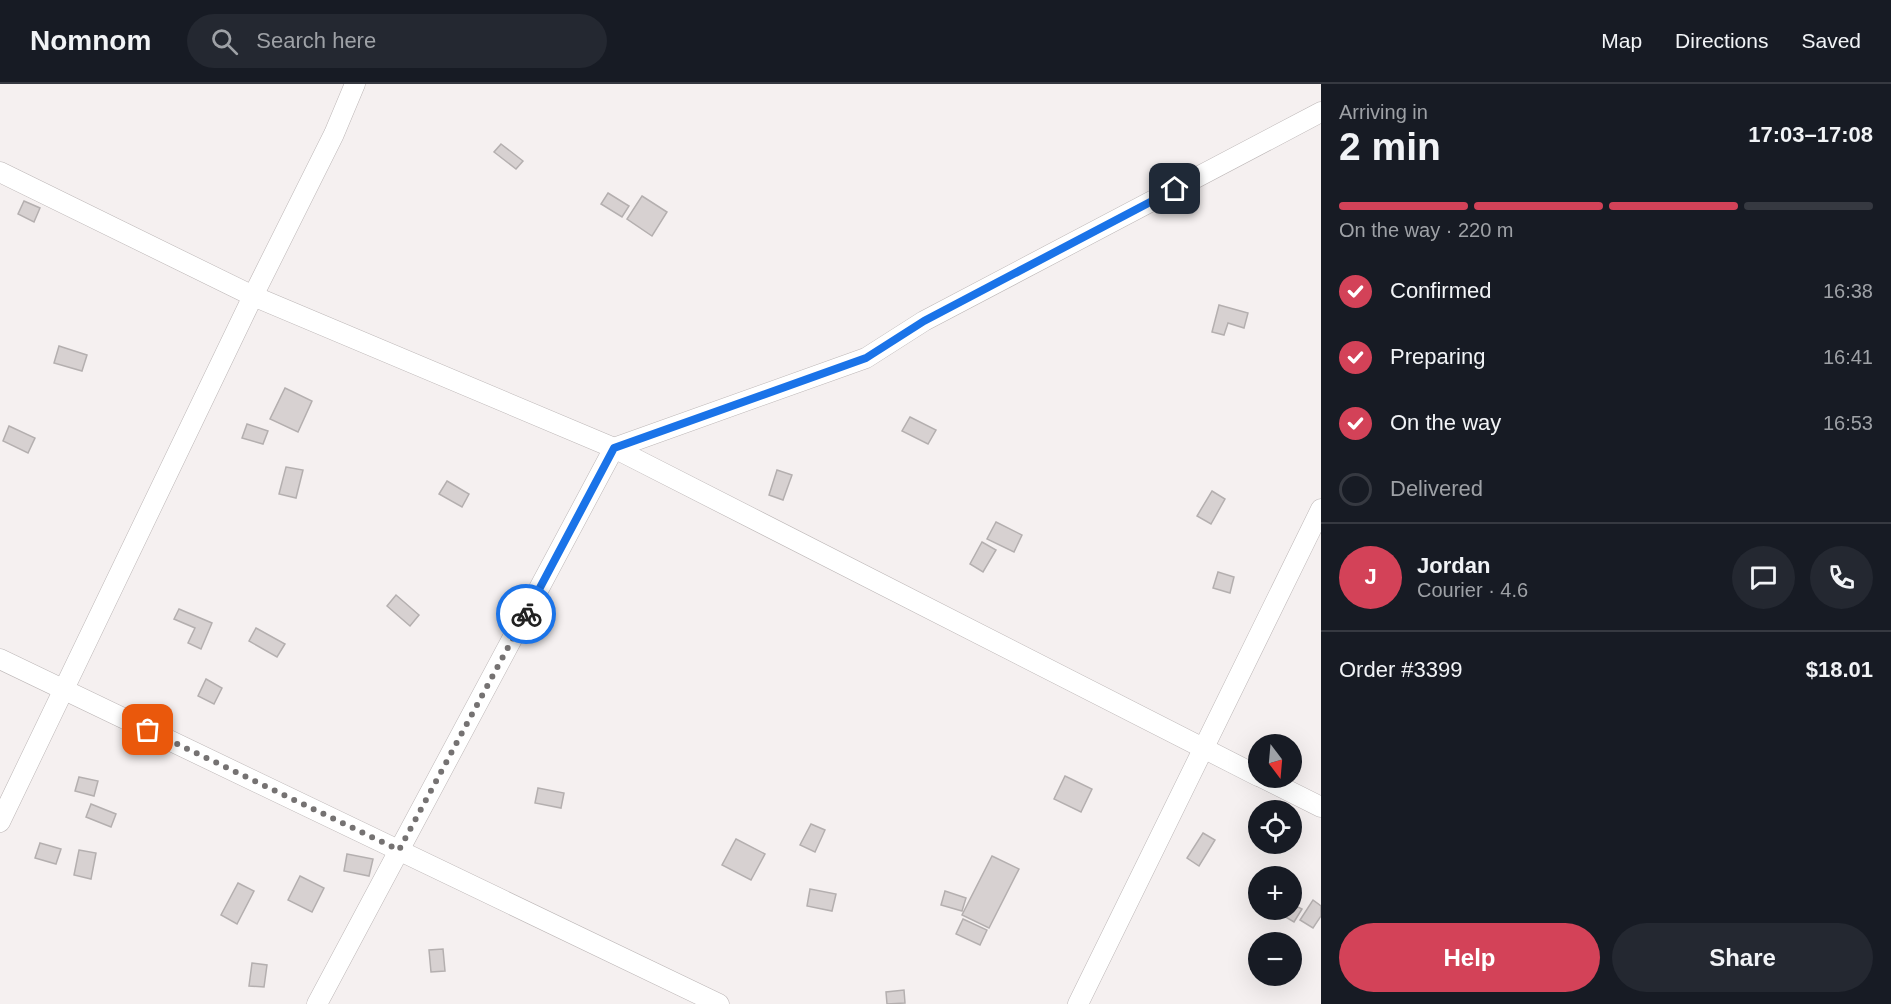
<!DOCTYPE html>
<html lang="en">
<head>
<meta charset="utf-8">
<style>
	:root { --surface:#171b24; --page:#242831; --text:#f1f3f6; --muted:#9ea1a6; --line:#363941; --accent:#d34258 }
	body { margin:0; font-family:Helvetica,sans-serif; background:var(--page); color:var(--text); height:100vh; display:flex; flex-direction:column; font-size:22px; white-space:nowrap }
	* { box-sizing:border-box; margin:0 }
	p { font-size:20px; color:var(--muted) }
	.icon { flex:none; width:33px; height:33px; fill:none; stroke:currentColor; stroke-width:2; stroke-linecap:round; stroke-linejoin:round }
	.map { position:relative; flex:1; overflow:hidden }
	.details { display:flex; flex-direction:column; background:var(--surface); width:570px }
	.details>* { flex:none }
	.needle { width:39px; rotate:164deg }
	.buttons { position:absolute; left:1248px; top:650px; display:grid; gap:12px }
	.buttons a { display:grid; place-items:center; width:54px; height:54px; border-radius:50%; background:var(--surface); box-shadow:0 6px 24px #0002; font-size:30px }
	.pin { position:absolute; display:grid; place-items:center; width:51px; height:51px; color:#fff; margin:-26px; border-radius:12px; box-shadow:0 3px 9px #0006 }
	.courier { position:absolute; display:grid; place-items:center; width:60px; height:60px; margin:-30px; border:4px solid #1a73e8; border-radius:50%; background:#fff; color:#222; box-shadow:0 2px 8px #0007 }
	.summary em { font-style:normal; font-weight:700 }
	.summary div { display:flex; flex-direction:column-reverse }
	.summary { display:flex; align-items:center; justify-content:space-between; height:102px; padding:0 18px }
	h1 { font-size:39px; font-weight:700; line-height:45px }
	.bar { display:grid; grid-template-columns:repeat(4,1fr); gap:9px 6px; align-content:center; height:72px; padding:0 18px }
	.bar i { height:8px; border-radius:4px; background:var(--line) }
	.bar .selected { background:var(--accent) }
	.bar p { grid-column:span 4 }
	.line { display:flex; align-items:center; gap:15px; padding:0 18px; border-top:2px solid var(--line) }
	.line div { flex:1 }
	.round { display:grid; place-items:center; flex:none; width:63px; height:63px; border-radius:32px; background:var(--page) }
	ol { padding:0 18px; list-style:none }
	li { display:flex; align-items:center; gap:18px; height:66px }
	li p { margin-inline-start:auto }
	li .icon { padding:6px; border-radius:50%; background:var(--accent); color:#fff; stroke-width:4 }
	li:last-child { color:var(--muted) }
	li i { width:33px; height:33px; border:3px solid var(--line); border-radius:50% }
	.action { display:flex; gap:12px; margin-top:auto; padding:12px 18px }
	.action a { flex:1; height:69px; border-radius:36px; background:var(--accent); color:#fff; font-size:24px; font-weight:700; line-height:69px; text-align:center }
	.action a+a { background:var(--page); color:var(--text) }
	header { display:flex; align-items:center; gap:36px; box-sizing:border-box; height:84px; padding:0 30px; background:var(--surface); border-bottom:2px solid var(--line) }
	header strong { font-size:28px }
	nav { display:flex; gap:33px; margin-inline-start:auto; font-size:21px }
	.search { width:420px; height:54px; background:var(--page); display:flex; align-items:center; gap:15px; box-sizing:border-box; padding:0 21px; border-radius:33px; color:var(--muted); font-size:22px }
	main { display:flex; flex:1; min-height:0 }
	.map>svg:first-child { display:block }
	.building { fill:#d7d1d1; stroke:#b4afaf; stroke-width:1.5 }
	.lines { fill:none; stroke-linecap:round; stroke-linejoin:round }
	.minor-casing { stroke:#bcb6b6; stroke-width:21 }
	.minor { stroke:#fff; stroke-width:20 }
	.done { stroke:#757272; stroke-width:6; stroke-dasharray:0 10.8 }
	.route { stroke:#1a73e8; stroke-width:8 }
</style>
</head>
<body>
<header>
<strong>Nomnom</strong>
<div class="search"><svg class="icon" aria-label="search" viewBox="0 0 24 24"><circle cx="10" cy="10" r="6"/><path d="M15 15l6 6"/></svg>Search here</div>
<nav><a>Map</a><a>Directions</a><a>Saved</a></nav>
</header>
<main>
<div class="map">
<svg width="1321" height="920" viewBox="0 0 1321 920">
	<rect width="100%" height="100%" fill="#f5f0f0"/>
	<!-- building -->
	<g class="building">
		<path d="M 501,60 L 523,77 L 516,85 L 494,68 Z"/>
		<path d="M 608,109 L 629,122 L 622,133 L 601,120 Z"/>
		<path d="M 642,112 L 667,128 L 652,152 L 627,135 Z"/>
		<path d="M 24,117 L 40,124 L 34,138 L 18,130 Z"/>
		<path d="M 1219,221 L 1248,229 L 1244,244 L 1228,239 L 1224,251 L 1212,248 Z"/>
		<path d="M 59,262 L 87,271 L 82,287 L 54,279 Z"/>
		<path d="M 285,304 L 312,317 L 298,348 L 270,335 Z"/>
		<path d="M 910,333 L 936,346 L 928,360 L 902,347 Z"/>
		<path d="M 247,340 L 268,347 L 263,360 L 242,354 Z"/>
		<path d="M 9,342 L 35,354 L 28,369 L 3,357 Z"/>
		<path d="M 286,383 L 303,386 L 296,414 L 279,410 Z"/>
		<path d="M 777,386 L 792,391 L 783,416 L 769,411 Z"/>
		<path d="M 447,397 L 469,410 L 462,423 L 439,410 Z"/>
		<path d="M 1212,407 L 1225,415 L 1211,440 L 1197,432 Z"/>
		<path d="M 996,438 L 1022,451 L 1014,468 L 987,455 Z"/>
		<path d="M 982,458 L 996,466 L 983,488 L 970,480 Z"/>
		<path d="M 1218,488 L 1234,493 L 1230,509 L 1213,504 Z"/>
		<path d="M 396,511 L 419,531 L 410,542 L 387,522 Z"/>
		<path d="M 179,525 L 212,539 L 201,565 L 188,559 L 195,544 L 174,535 Z"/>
		<path d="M 256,544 L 285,560 L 277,573 L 249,557 Z"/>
		<path d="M 206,595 L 222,604 L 214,620 L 198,612 Z"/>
		<path d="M 1065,692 L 1092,705 L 1081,728 L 1054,715 Z"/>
		<path d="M 79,693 L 98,697 L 94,712 L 75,707 Z"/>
		<path d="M 538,704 L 564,709 L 561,724 L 535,719 Z"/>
		<path d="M 91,720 L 116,730 L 111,743 L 86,733 Z"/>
		<path d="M 811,740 L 825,746 L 815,768 L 800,761 Z"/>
		<path d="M 1203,749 L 1215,756 L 1199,782 L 1187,774 Z"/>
		<path d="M 736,755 L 765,770 L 751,796 L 722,781 Z"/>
		<path d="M 40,759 L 61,765 L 56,780 L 35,774 Z"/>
		<path d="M 79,766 L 96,769 L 91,795 L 74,791 Z"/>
		<path d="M 347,770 L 373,775 L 369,792 L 344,787 Z"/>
		<path d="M 992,772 L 1019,785 L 989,844 L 962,831 Z"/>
		<path d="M 300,792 L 324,804 L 312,828 L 288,816 Z"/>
		<path d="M 238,799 L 254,807 L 237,840 L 221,831 Z"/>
		<path d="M 810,805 L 836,810 L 832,827 L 807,822 Z"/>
		<path d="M 945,807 L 966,814 L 962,827 L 941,821 Z"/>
		<path d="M 1313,816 L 1321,822 L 1321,832 L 1313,844 L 1300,836 Z"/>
		<path d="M 1292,820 L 1302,825 L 1294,838 L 1272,825 L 1292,825 Z"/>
		<path d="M 963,835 L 987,846 L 980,861 L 956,850 Z"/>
		<path d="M 443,865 L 445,887 L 431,888 L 429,866 Z"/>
		<path d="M 252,879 L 267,881 L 264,903 L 249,902 Z"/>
		<path d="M 904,906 L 905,919 L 887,920 L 886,908 Z"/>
	</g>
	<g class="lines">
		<defs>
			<g id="minor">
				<path d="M 0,88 L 253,212 L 614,364 L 1258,692"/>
				<path d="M 0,575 L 719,920"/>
				<path d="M 1261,693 L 1321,723"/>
				<path d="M 0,738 L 253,212 L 334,50 L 355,0"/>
				<path d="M 317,920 L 614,364 L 866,274 L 924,237 L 1321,28"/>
				<path d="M 1078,920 L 1321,425"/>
			</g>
		</defs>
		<!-- minor casing -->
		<use href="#minor" class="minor-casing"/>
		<!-- minor -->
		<use href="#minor" class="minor"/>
	</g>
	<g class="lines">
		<!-- done -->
		<path class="done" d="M 148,646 L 399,766 L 526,530"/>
		<!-- route -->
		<path class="route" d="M 526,530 L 614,364 L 866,274 L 924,237 L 1175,105"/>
	</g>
</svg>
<div class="buttons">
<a><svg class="needle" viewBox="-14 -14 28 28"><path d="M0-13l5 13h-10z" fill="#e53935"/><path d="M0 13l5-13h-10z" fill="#9ea1a6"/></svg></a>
<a><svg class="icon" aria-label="locate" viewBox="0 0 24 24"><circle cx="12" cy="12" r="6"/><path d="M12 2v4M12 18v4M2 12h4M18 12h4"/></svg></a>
<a>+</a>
<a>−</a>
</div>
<div class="pin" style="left:148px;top:646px;background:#ea580c"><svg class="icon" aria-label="bag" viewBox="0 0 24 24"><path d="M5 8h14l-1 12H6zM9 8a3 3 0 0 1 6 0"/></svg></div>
<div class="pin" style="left:1175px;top:105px;background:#1f2937"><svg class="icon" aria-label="home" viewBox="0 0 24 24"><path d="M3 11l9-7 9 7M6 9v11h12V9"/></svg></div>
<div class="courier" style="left:526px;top:530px"><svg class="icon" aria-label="bike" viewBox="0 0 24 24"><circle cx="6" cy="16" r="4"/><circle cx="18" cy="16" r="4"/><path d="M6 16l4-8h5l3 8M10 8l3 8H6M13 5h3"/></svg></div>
</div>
<section class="details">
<div class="summary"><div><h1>2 min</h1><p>Arriving in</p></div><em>17:03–17:08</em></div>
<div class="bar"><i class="selected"></i><i class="selected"></i><i class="selected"></i><i></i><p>On the way · 220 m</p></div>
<ol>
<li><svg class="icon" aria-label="check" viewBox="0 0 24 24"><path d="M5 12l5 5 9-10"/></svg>Confirmed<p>16:38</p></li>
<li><svg class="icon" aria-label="check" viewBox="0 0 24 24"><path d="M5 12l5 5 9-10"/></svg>Preparing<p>16:41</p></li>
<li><svg class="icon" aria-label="check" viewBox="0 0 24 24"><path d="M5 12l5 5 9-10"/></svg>On the way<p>16:53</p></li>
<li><i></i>Delivered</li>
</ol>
<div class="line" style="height:108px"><b class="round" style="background:var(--accent);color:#fff">J</b><div><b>Jordan</b><p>Courier · 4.6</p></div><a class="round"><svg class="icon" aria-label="chat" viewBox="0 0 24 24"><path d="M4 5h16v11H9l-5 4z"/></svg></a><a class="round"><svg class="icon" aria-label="phone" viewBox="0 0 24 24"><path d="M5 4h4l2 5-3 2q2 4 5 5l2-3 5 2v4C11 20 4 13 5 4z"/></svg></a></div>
<div class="line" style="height:78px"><div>Order #3399</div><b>$18.01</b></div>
<div class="action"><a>Help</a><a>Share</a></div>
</section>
</main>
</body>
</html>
